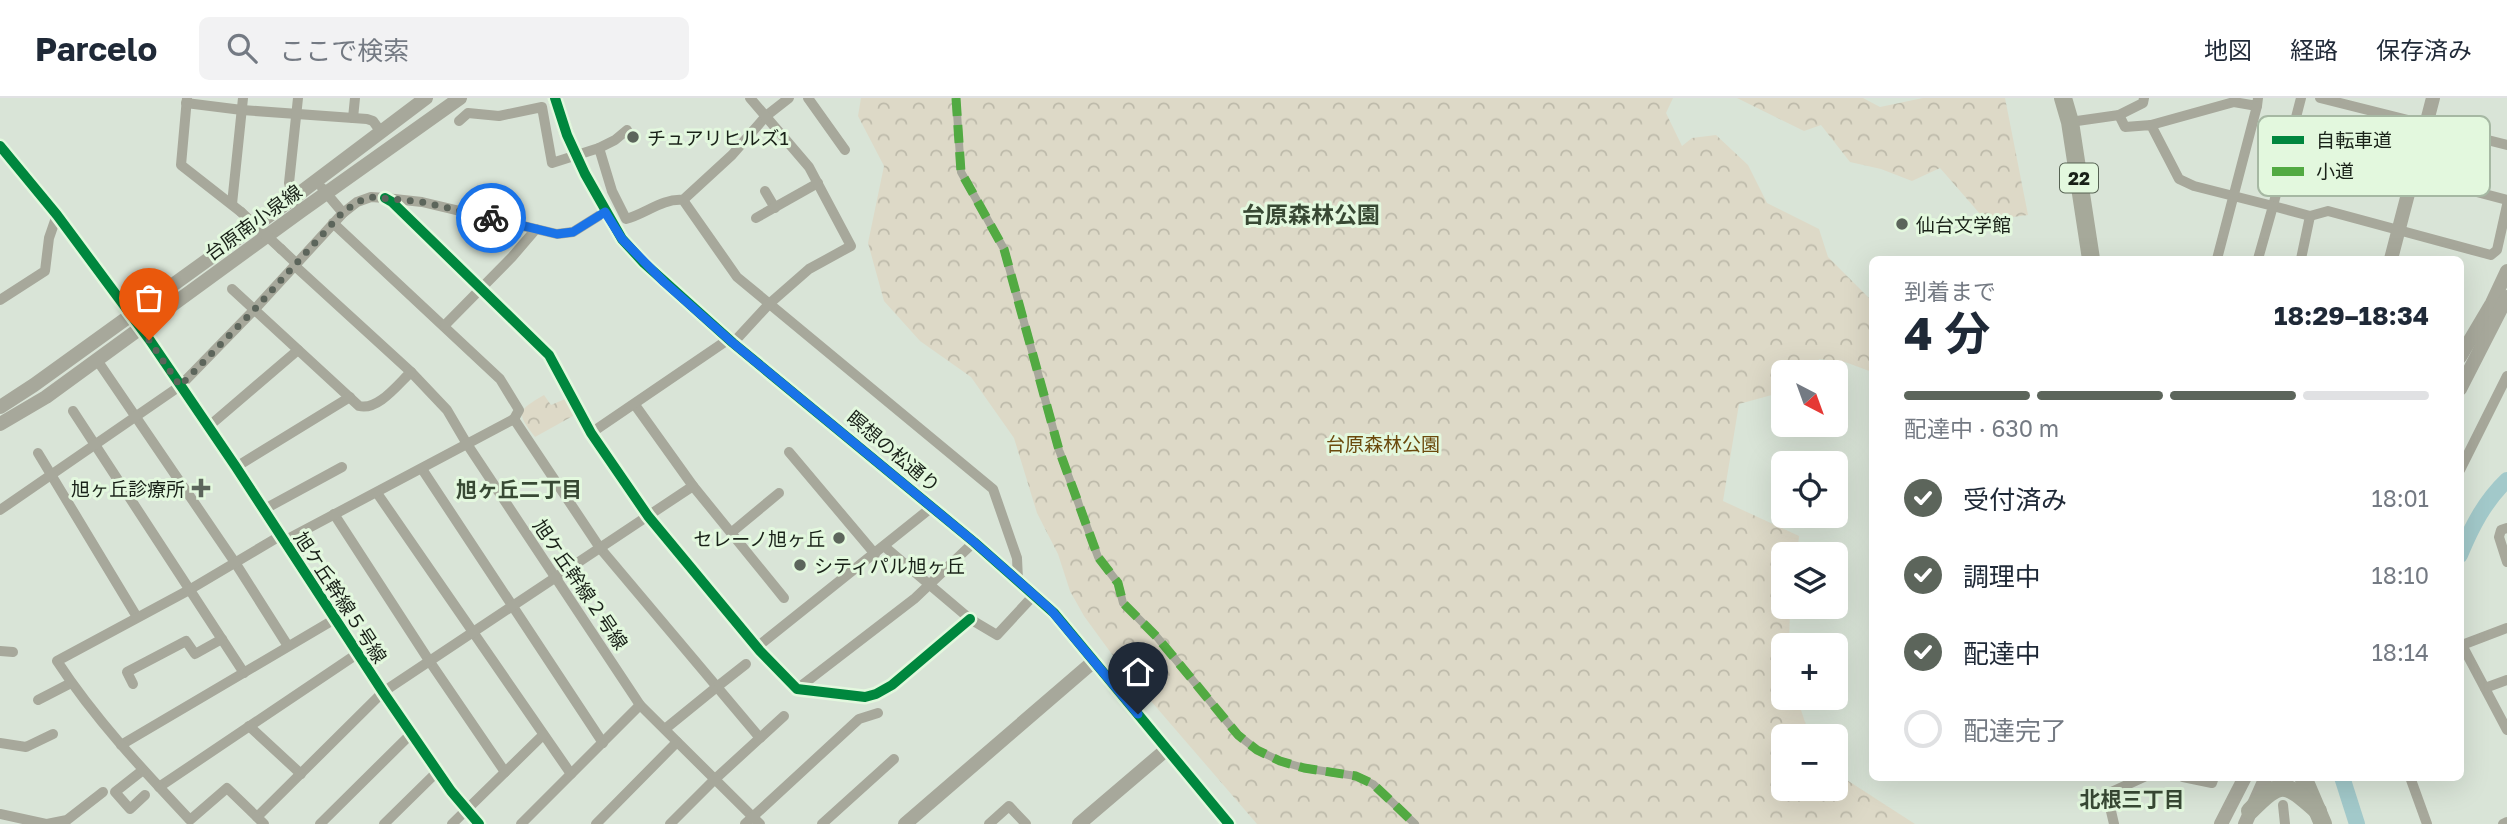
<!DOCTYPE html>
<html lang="ja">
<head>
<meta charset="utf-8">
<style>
	:root { --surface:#fff; --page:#f2f2f3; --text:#1f2937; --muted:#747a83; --line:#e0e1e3; --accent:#5c655b }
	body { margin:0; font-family:"Golos Text","Noto Sans JP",sans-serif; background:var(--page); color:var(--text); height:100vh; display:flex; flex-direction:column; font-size:26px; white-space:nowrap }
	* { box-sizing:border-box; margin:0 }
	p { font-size:23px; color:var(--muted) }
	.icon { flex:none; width:38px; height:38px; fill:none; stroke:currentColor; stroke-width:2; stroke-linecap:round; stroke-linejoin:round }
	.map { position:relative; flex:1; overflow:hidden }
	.drawer { position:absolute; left:1869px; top:158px; width:595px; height:525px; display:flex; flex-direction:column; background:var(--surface); border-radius:10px; box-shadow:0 7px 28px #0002 }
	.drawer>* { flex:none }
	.needle { width:46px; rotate:139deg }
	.controls { position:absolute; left:1771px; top:262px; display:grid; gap:14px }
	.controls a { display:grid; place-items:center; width:77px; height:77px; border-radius:10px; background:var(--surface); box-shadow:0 7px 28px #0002; font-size:35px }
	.pin { position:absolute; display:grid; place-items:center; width:60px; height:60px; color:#fff; margin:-72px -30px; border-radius:50% 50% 50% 0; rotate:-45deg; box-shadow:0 0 7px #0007 }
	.pin .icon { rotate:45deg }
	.courier { position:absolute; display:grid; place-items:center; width:70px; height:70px; margin:-35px; border:5px solid #1a73e8; border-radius:50%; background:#fff; color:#222; box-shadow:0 2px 9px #0007 }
	.headline em { font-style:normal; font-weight:700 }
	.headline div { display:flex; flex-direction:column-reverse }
	.headline { display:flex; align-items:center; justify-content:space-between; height:119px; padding:0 35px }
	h1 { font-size:46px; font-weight:700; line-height:52px }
	.bar { display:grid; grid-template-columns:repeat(4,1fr); gap:10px 7px; align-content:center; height:84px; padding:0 35px }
	.bar i { height:9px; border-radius:5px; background:var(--line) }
	.bar .on { background:var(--accent) }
	.bar p { grid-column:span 4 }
	ol { padding:0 35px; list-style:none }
	li { display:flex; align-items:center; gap:21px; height:77px }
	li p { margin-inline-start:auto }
	li .icon { padding:7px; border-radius:50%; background:var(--accent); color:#fff; stroke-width:4 }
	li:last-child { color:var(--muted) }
	li i { width:38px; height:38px; border:4px solid var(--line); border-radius:50% }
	header { display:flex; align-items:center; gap:42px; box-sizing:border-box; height:98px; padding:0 35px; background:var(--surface); border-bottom:2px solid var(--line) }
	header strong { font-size:33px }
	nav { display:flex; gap:38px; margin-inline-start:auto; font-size:24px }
	.search { width:490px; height:63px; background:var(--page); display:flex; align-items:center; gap:18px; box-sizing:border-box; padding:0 24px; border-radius:10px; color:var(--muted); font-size:26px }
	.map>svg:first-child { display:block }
	.park { fill:url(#park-crowns) }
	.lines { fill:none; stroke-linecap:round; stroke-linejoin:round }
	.river { stroke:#a2c9ca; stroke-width:16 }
	.pedestrian { stroke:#a7a89b; stroke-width:8 }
	.minor { stroke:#a7a89b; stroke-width:10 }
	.tertiary { stroke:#a7a89b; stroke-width:14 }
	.primary { stroke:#a6a99a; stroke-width:18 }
	.minor-bridge { stroke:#a7a89b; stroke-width:10 }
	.quiet { stroke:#52aa42; stroke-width:9; stroke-dasharray:18 9; stroke-linecap:butt }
	.cycleway-casing { stroke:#e3f8de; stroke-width:15 }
	.cycleway { stroke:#00873e; stroke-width:10 }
	.done { stroke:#5c655b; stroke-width:7; stroke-dasharray:0 12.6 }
	.route { stroke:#1a73e8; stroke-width:9 }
	.poi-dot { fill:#5c655b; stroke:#e3f8de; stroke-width:2.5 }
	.labels { text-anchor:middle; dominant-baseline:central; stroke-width:6; stroke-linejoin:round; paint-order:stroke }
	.shield { fill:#e3f8de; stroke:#566253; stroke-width:2 }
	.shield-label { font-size:18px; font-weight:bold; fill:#192118 }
	.poi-label { font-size:19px; fill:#192118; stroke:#e3f8de; text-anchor:start }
	.street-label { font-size:19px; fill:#192118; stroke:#e3f8de }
	.park-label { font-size:19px; fill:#6b490c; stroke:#e3f8de }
	.neighbourhood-label { font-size:21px; font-weight:bold; fill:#384934; stroke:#e3f8de }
	.quarter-label { font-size:23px; font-weight:bold; fill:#384934; stroke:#e3f8de }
	.key { fill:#e3f8de; stroke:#a6b8a3; stroke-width:2 }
	.key-label { font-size:19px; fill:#192118 }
</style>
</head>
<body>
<header>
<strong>Parcelo</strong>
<div class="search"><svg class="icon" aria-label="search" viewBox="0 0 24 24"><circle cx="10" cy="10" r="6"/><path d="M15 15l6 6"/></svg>ここで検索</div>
<nav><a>地図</a><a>経路</a><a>保存済み</a></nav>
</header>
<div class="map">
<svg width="2507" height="726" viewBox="0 0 2507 726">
	<defs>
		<pattern id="park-crowns" width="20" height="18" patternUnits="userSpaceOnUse" patternTransform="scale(1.75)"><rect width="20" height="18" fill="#ddd9c7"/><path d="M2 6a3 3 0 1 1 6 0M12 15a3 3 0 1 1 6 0" fill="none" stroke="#bdbaaa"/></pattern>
	</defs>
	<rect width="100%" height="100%" fill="#d9e4d7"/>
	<!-- park -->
	<g class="park">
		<path d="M 861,0 L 1673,0 L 1666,15 L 1682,48 L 1692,40 L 1716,37 L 1748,67 L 1767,105 L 1819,131 L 1828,159 L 1872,203 L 1872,274 L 1845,264 L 1819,261 L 1814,275 L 1783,275 L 1783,294 L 1739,306 L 1723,403 L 1799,438 L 1797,457 L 1783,457 L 1783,509 L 1790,509 L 1789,548 L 1783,548 L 1783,600 L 1797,600 L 1810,639 L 1783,639 L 1783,691 L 1836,691 L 1836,675 L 1915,726 L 1257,726 L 1119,566 L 1084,518 L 1070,493 L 1058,456 L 1037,415 L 1014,340 L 971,279 L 920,243 L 884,203 L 868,145 L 884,68 L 858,18 Z"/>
		<path d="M 1737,0 L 1863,0 L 1880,9 L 1923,0 L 2005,0 L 2028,117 L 2013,119 L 2001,126 L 1981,117 L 1940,70 L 1912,83 L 1881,71 L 1850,64 L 1821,27 L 1804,33 Z"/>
		<path d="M 544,297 L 551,307 L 572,298 L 580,314 L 535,339 C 516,314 517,313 544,297 Z"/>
	</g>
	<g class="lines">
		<!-- river -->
		<g class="river">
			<path d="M 2460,457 C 2472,428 2485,403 2507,382"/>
			<path d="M 2342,679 L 2357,726"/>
		</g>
		<!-- pedestrian -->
		<path class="pedestrian" d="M 956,0 L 961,74 L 1004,151 L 1059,352 L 1098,459 L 1118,485 L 1123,505 L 1157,539 L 1238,637 L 1257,652 L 1280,663 L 1304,670 L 1356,678 L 1373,686 L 1415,726"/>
		<!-- minor -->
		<g class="minor">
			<path d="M 187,0 L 181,67 L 241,114"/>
			<path d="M 808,0 L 845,52"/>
			<path d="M 2301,0 L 2273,108 L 2310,118 L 2328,113 L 2491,157 L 2497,152 L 2507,107"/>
			<path d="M 2320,0 L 2507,47"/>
			<path d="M 186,5 L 242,12 L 367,21 L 373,23 L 381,34"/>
			<path d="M 2119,17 L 2125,29 L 2151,27 L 2179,81 L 2194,88 L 2273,108 L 2258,161"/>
			<path d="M 353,20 L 355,0"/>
			<path d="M 459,23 L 468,15 L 499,18 L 542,9 L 552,65 L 599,50 L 612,93 L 626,121 C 645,116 663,100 683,102 L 737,179 L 993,391 L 1017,460 L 1018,482"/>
			<path d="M 2070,24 L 2119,17 L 2143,5 L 2144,0"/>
			<path d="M 2151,27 L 2234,4 L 2257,8 L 2258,0"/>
			<path d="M 2291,45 L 2507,102"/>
			<path d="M 599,50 L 615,42 L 627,32"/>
			<path d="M 322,90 L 343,115"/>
			<path d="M 765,93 L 775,110"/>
			<path d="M 385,100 L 392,104 L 549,257 L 591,335 L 648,418 L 760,553 L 797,591 L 865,599 L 876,596 L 892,587 L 970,521"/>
			<path d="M 683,102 L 732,57 L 766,18 L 789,0"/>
			<path d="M 294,104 L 289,85 L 298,0"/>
			<path d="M 232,106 L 243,0"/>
			<path d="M 756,120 L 818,85"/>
			<path d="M 333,125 L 500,281 L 519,312 L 514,321"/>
			<path d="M 281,151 L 297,166"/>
			<path d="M 2217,161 L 2257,8"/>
			<path d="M 2301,161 L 2310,118"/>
			<path d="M 295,168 L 411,274 L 447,312 L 467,346 L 640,607 L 760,726"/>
			<path d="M 232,191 L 359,308 C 378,313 398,286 411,274"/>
			<path d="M 0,202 L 45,173 L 49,140 L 57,117"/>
			<path d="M 445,227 L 512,159 L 536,131"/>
			<path d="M 733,245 L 769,206 L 809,171 L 851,148 L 809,69 L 750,0"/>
			<path d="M 97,262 L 236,466 L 288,548"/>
			<path d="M 635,307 L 693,388 L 784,500"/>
			<path d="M 73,313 L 244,575"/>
			<path d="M 208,329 L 298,252"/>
			<path d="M 591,335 L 729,241"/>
			<path d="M 789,354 L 875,456"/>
			<path d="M 38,355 L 137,519"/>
			<path d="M 236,369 L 350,299"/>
			<path d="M 422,371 L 603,645"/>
			<path d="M 2460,372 L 2507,278"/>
			<path d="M 377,395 L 571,676"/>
			<path d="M 0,412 L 180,288 L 254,212 L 343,115 L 357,104 L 371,99 L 385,100 L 422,104 L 557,136 L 573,134 L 605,114"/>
			<path d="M 263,412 L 342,369"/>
			<path d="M 334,416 L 430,564 L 505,674"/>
			<path d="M 2507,430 L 2501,432 L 2499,439 L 2507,464"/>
			<path d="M 732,434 L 779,395"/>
			<path d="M 284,443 L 514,321 L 600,450 L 760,640"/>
			<path d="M 885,449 L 970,521 L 997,537 L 1034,497"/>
			<path d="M 2507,530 L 2462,547 L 2507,632"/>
			<path d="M 757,549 L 932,409"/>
			<path d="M 0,553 L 13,554"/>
			<path d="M 133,586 L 127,574 L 186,543 L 195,556 L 222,541"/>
			<path d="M 718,588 L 746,566"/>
			<path d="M 2485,590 L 2507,582"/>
			<path d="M 797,591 L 914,501 L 974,444"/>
			<path d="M 38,602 L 71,585"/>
			<path d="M 249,628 L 301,676"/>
			<path d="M 665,631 L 713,592"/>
			<path d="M 0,645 L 26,649 L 53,636"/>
			<path d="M 121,647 L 335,521"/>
			<path d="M 143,672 L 115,694 L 130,711 L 145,697"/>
			<path d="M 2183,679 L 2212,685 L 2214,679"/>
			<path d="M 2410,679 L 2427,726"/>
			<path d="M 159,689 L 357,556"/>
			<path d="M 2283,707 L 2285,726"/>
			<path d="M 0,716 L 46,726"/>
			<path d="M 257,719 L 227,690 L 190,722 C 143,672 95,621 57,563 L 189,492 L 280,438"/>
			<path d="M 47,726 L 67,722 L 103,694"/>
			<path d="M 264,726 L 257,719 L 383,594 L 693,388"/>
			<path d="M 320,726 L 412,635"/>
			<path d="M 384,726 L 438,673"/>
			<path d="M 452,726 L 543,637"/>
			<path d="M 521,726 L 640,607"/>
			<path d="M 596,726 L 677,644"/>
			<path d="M 670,726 L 714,682 L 784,618"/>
			<path d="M 745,726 L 859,621 L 878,615"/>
			<path d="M 822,726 L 894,661"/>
			<path d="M 989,726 L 1009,708 L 1026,726"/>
			<path d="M 2114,726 L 2107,696 L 2144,679"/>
			<path d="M 2503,726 L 2507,724"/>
		</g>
		<!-- tertiary -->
		<g class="tertiary">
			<path d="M 555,0 L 567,37 L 585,76 L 622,141 L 644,165 L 733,245 L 974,444 L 1054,515 L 1229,726"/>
			<path d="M 0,48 L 57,117 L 149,241 L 236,369 L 383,594 L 451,693 L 479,726"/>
			<path d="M 2391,161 L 2433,0"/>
			<path d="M 2460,259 L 2492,205 L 2507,173"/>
			<path d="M 2460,291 L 2507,199"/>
			<path d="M 0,309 L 34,287 L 292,101 L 426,0"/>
			<path d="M 0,326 L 46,299 L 301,113 L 460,0"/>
			<path d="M 905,726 L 1093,564"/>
			<path d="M 1079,726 L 1167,651"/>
			<path d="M 2221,726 L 2245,679"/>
			<path d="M 2245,726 L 2266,679"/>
		</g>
		<!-- primary -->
		<g class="primary">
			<path d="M 2063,0 L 2070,24 L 2091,161"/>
			<path d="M 2303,679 L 2323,726"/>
			<path d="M 2250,713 C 2282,681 2284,683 2318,713"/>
		</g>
		<!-- minor-bridge -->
		<path class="minor-bridge" d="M 241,114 L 281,151"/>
		<!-- quiet -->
		<path class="quiet" d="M 956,0 L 961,74 L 1004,151 L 1059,352 L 1098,459 L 1118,485 L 1123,505 L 1157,539 L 1238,637 L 1257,652 L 1280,663 L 1304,670 L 1356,678 L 1373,686 L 1415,726"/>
		<defs>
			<g id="cycleway">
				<path d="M 555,0 L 567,37 L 585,76 L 622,141 L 644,165 L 733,245 L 974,444 L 1054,515 L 1229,726"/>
				<path d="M 0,48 L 57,117 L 149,241 L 236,369 L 383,594 L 451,693 L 479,726"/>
				<path d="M 385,100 L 392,104 L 549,257 L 591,335 L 648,418 L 760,553 L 797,591 L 865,599 L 876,596 L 892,587 L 970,521"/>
			</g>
		</defs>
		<!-- cycleway casing -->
		<use href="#cycleway" class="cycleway-casing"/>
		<!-- cycleway -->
		<use href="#cycleway" class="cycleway"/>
	</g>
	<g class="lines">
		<!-- done -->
		<path class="done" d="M 149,242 L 180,288 L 254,212 L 342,115 L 357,104 L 371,99 L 422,104 L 491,120"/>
		<!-- route -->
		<path class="route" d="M 491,120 L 557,136 L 573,134 L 605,114 L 622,141 L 664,184 L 733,245 L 974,444 L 1051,512 L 1138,616"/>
	</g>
	<!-- markers -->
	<g class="poi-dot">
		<circle cx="633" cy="39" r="7"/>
		<circle cx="1902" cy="126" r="7"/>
		<path d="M197.5 379.5h7v7h7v7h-7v7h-7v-7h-7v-7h7z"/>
		<circle cx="839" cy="440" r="7"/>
		<circle cx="800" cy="467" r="7"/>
	</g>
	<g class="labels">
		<!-- shield labels -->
		<rect class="shield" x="2060" y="65.5" width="38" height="29" rx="5"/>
		<g class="shield-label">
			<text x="2079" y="80">22</text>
		</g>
		<!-- poi labels -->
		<g class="poi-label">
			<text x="647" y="39">チュアリヒルズ1</text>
			<text x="1916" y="126">仙台文学館</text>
			<text x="185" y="390" text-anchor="end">旭ヶ丘診療所</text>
			<text x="825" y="440" text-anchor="end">セレーノ旭ヶ丘</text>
			<text x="814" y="467">シティパル旭ヶ丘</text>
		</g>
		<!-- street labels -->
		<g class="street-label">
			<text transform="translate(253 124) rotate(-36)">台原南小泉線</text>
			<text transform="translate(894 353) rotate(40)">瞑想の松通り</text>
			<text transform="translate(581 486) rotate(56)">旭ケ丘幹線２号線</text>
			<text transform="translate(341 499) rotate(57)">旭ケ丘幹線５号線</text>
		</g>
		<!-- park labels -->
		<g class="park-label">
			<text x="1383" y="345">台原森林公園</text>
		</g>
		<!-- neighbourhood labels -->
		<g class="neighbourhood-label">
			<text x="519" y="391">旭ヶ丘二丁目</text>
			<text x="2132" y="701">北根三丁目</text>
		</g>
		<!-- quarter labels -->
		<g class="quarter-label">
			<text x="1311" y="116">台原森林公園</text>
		</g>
	</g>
	<!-- legend -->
	<rect x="2258" y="18" width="232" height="80" rx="10" class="key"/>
	<rect x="2272" y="38" width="32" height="8" fill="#00873e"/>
	<rect x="2272" y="69" width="32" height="9" fill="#52aa42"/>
	<g class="key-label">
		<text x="2316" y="49">自転車道</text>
		<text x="2316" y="80">小道</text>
	</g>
</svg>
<div class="controls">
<a><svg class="needle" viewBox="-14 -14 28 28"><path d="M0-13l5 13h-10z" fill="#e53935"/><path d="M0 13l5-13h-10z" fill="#747a83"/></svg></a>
<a><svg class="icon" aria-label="locate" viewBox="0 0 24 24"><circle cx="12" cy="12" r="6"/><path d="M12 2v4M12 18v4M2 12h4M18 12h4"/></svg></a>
<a><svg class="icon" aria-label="layers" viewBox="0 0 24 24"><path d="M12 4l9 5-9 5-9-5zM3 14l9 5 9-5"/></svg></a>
<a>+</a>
<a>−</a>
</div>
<div class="pin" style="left:149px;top:242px;background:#ea580c"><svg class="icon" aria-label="bag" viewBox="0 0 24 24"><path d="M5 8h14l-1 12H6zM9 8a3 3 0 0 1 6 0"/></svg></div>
<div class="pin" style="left:1138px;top:616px;background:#1f2937"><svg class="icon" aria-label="home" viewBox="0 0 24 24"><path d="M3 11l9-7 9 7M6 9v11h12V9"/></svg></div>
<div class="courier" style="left:491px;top:120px"><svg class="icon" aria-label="bike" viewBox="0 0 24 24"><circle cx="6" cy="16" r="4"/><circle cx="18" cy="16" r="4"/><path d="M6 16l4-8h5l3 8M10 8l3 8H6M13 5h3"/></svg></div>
<section class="drawer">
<div class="headline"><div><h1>4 分</h1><p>到着まで</p></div><em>18:29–18:34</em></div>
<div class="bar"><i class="on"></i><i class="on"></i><i class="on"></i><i></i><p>配達中 · 630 m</p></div>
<ol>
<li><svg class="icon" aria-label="check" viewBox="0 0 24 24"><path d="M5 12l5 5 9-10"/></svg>受付済み<p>18:01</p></li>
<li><svg class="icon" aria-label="check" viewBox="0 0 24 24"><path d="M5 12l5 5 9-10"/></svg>調理中<p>18:10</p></li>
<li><svg class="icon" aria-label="check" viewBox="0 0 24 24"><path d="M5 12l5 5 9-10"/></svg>配達中<p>18:14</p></li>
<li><i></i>配達完了</li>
</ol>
</section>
</div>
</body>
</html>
